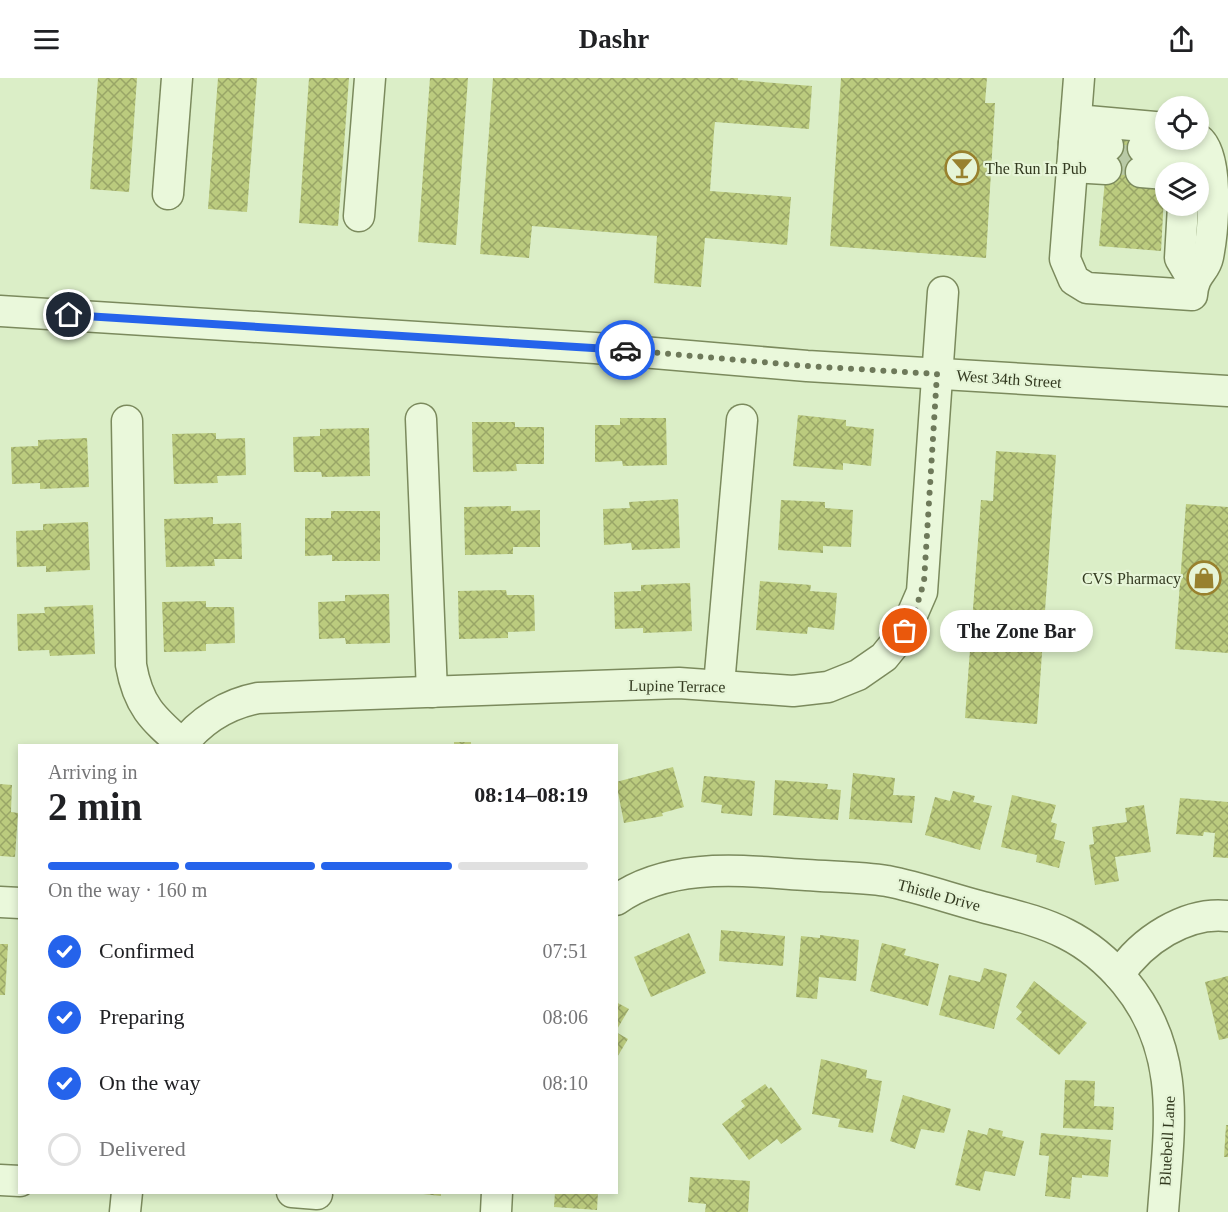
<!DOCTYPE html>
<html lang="en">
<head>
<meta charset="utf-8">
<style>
	:root { --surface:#fff; --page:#f2f2f2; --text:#202124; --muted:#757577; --line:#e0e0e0; --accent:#2563eb }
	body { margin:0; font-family:"Times New Roman",serif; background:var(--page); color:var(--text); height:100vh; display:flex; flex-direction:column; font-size:22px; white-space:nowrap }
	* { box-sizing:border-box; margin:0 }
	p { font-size:20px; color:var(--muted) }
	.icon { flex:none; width:33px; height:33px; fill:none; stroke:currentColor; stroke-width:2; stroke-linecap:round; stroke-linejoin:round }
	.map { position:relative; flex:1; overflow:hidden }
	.drawer { position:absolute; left:18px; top:666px; width:600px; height:450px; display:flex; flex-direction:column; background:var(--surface); border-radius:0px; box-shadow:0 3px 9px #0003 }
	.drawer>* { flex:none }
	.tools { position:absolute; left:1155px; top:18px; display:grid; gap:12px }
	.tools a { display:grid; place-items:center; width:54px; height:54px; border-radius:50%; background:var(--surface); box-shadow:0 3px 9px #0003; font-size:30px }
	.pin { position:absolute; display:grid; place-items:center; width:51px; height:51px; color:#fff; margin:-26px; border:3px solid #fff; border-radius:50%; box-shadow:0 2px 6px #0007 }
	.courier { position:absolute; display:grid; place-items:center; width:60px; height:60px; margin:-30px; border:4px solid #2563eb; border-radius:50%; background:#fff; color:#222; box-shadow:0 2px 8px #0007 }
	.bubble { position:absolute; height:42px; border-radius:21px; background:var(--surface); box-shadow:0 3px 9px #0003; font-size:20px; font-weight:800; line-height:42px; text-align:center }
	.summary em { font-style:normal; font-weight:800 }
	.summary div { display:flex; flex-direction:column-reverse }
	.summary { display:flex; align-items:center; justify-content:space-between; height:102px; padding:0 30px }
	h1 { font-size:39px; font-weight:800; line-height:45px }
	.bar { display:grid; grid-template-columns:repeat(4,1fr); gap:9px 6px; align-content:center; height:72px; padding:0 30px }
	.bar i { height:8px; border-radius:4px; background:var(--line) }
	.bar .selected { background:var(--accent) }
	.bar p { grid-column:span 4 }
	ol { padding:0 30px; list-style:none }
	li { display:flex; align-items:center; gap:18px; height:66px }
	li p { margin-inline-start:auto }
	li .icon { padding:6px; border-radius:50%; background:var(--accent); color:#fff; stroke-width:4 }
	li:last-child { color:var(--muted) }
	li i { width:33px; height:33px; border:3px solid var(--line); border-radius:50% }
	header { display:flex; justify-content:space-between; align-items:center; height:78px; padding:0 30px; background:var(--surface); font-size:27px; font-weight:800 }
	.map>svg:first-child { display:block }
	.building { fill:url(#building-cross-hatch) }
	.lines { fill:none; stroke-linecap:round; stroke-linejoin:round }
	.minor-tunnel { stroke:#b9caa6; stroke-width:30; stroke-dasharray:30 15; stroke-linecap:butt }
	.minor-casing { stroke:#7b8a5d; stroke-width:33 }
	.minor { stroke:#eaf8db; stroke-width:30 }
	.done { stroke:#6e795a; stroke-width:6; stroke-dasharray:0 10.8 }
	.route { stroke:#2563eb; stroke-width:8 }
	.labels { text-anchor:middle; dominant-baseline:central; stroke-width:4.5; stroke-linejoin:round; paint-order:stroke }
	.poi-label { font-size:16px; fill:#333a20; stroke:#e6f5d7; text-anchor:start }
	.street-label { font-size:16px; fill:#333a20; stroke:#e6f5d7 }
</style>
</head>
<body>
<header><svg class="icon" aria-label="menu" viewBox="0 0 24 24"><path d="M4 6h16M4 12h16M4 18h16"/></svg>Dashr<svg class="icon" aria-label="share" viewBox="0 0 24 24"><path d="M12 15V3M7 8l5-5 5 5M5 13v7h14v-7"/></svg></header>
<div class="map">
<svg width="1228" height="1134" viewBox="0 0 1228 1134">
	<defs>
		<pattern id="building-cross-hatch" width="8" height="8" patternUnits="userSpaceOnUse" patternTransform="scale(1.5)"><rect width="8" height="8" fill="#bbcb7e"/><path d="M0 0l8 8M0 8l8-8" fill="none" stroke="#99a667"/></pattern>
	</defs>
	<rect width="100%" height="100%" fill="#dbeec7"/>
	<!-- building -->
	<g class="building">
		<path d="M 98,0 L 137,0 L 129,114 L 90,111 Z"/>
		<path d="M 218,0 L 257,0 L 247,134 L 208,131 Z"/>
		<path d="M 309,0 L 349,0 L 338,148 L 299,145 Z"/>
		<path d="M 430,0 L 468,0 L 456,167 L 418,164 Z"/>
		<path d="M 493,0 L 738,0 L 738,2 L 812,8 L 809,51 L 715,44 L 714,53 L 710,113 L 791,119 L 787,167 L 705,160 L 701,209 L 654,205 L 657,158 L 532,148 L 529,180 L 480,176 Z"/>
		<path d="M 841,0 L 987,0 L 985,25 L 995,25 L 986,180 L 830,168 Z"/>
		<path d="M 1109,57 L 1143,60 L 1165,100 L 1161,173 L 1099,168 Z"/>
		<path d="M 798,337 L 846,342 L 846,348 L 874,351 L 871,388 L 843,385 L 843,392 L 793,388 Z"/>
		<path d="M 620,340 L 666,340 L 667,387 L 623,388 L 622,383 L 595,384 L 595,347 L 620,347 Z"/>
		<path d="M 472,344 L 515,344 L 515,349 L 544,349 L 544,386 L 516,386 L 517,393 L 473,394 Z"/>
		<path d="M 369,350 L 370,398 L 322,399 L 321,394 L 294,394 L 293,359 L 320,358 L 320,351 Z"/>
		<path d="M 216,355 L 216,361 L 245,360 L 246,397 L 217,398 L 218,405 L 174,406 L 172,356 Z"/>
		<path d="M 87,360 L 89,409 L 40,411 L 40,405 L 12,406 L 11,369 L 38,368 L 38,362 Z"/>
		<path d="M 996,373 L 1056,377 L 1037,646 L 965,640 L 981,422 L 993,423 Z"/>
		<path d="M 678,421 L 680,470 L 632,472 L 631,465 L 604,467 L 603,431 L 630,430 L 629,424 Z"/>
		<path d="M 781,422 L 825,424 L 825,430 L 853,432 L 851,469 L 823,468 L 823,475 L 778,472 Z"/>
		<path d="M 1186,426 L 1228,429 L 1228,575 L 1175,571 Z"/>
		<path d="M 511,428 L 511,433 L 540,432 L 540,469 L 513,469 L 513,476 L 465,477 L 464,429 Z"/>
		<path d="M 331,433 L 380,433 L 380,483 L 332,483 L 332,477 L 305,478 L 305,440 L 331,440 Z"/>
		<path d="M 213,439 L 213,446 L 241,445 L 242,481 L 214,481 L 215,488 L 166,489 L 164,441 Z"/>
		<path d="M 88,444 L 90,492 L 46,494 L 46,488 L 17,489 L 16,453 L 43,452 L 43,446 Z"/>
		<path d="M 760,503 L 811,507 L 810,513 L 837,515 L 834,552 L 808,549 L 807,556 L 756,552 Z"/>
		<path d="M 690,505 L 692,553 L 643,555 L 643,550 L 615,551 L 614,514 L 641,513 L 641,507 Z"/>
		<path d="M 506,512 L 507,517 L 534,517 L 535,553 L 508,554 L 508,560 L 459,561 L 458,513 Z"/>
		<path d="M 389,516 L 390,565 L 346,566 L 345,560 L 319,561 L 318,524 L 345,523 L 345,517 Z"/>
		<path d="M 206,523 L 206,529 L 234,529 L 235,565 L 206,566 L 206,573 L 164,574 L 162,524 Z"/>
		<path d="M 93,527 L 95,576 L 50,578 L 49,572 L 18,573 L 17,536 L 45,535 L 44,529 Z"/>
		<rect x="454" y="664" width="17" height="4"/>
		<path d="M 673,689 L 684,729 L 662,735 L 663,738 L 624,745 L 616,704 Z"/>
		<path d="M 853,695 L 895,700 L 893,717 L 915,718 L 912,745 L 849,741 Z"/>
		<path d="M 704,698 L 755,703 L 752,738 L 721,735 L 722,727 L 701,724 Z"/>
		<path d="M 775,702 L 828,706 L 827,711 L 841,712 L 838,742 L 773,737 Z"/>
		<path d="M 0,706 L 12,707 L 11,734 L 18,735 L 15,779 L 0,778 Z"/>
		<path d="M 953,713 L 975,718 L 973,724 L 992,728 L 980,772 L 925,757 L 935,719 L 950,723 Z"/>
		<path d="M 1012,717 L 1056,727 L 1051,744 L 1057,746 L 1054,761 L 1065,764 L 1059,790 L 1036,784 L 1037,777 L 1001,769 Z"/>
		<path d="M 1180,720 L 1228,724 L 1228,780 L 1213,779 L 1215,755 L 1204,754 L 1203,758 L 1176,756 Z"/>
		<path d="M 1144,727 L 1151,774 L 1115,779 L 1119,803 L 1095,807 L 1089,767 L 1094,766 L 1092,749 L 1127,744 L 1125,730 Z"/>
		<path d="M 721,852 L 785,858 L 783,888 L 719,883 Z"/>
		<path d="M 689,855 L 706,895 L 651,919 L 634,879 Z"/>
		<path d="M 820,857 L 859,862 L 856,903 L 819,899 L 817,921 L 796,919 L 801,858 L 820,860 Z"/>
		<path d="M 882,865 L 906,871 L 904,877 L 939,886 L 928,928 L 870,913 Z"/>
		<path d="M 0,866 L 8,866 L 5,917 L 0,917 Z"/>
		<path d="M 984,890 L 1007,896 L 994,951 L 939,937 L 949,897 L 980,904 Z"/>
		<path d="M 1228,898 L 1228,960 L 1219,962 L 1205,904 Z"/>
		<path d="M 1034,903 L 1087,945 L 1059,977 L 1016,941 L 1022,934 L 1016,929 Z"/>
		<path d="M 616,924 L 629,931 L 616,953 Z"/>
		<path d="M 616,954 L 628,961 L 616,981 Z"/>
		<path d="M 821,981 L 867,992 L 866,1000 L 882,1003 L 873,1055 L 838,1049 L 840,1041 L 812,1036 Z"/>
		<path d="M 1065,1002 L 1095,1003 L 1094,1028 L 1114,1029 L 1113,1052 L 1063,1050 Z"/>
		<path d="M 765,1006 L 769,1011 L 771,1009 L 802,1051 L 781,1066 L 777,1061 L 749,1082 L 722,1046 L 745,1028 L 741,1023 Z"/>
		<path d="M 903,1017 L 951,1031 L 944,1055 L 921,1051 L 915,1071 L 890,1063 Z"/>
		<path d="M 1226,1047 L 1228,1047 L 1228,1079 L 1224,1079 Z"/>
		<path d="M 989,1050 L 1003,1053 L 1002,1058 L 1024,1063 L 1015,1098 L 985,1093 L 980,1113 L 955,1107 L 968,1052 L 987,1057 Z"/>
		<path d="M 1041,1055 L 1111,1062 L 1108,1099 L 1082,1097 L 1082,1100 L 1072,1099 L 1070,1121 L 1045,1118 L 1049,1078 L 1039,1077 Z"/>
		<path d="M 690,1099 L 750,1103 L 748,1134 L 705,1134 L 706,1126 L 688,1124 Z"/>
		<path d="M 405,1114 L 441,1114 L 441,1118 Z"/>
		<path d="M 555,1114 L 598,1114 L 597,1132 L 554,1129 Z"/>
	</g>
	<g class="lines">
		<!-- minor-tunnel -->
		<path class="minor-tunnel" d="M 1107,81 L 1142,83"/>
		<defs>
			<g id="minor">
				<path d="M 1079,0 L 1065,181 L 1074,202 L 1087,210 L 1192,217 C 1194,194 1205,194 1208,179 C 1213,154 1220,77 1198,61"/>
				<path d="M 1076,42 L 1166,50"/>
				<path d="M 1074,65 L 1108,68"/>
				<path d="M 1143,70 C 1168,72 1204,73 1202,108"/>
				<path d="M 1072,89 L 1106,91"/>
				<path d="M 1141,94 L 1166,96"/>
				<path d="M 168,116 L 177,0"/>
				<path d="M 1183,128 L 1180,180 L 1193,202"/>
				<path d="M 359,138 L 370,0"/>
				<path d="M 0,233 L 595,270 L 807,288 L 1228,313"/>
				<path d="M 421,341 L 432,614"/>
				<path d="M 127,343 L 131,587 C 138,627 152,640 182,666"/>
				<path d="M 719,607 L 742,342"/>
				<path d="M 181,668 C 200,643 227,626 258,620 L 679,605 L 793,613 L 828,609 L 858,597 L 884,579 L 905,553 L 922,514 L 943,214"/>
				<path d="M 616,822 C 671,783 744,793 806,797 C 833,799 861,799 887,803 C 918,809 949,820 979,828 C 1008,836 1039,842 1066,856 C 1088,867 1109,885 1125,904 C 1183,974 1169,1051 1163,1134"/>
				<path d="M 0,824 L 20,825"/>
				<path d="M 1119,897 C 1141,863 1186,833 1228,838"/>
				<path d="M 0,1102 L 20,1103"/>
				<path d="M 292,1114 L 317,1116"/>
				<path d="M 125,1134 L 127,1114"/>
				<path d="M 496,1134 L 497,1114"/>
			</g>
		</defs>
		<!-- minor casing -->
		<use href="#minor" class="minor-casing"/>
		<!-- minor -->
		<use href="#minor" class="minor"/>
	</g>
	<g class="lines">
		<!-- done -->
		<path class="done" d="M 625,272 L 807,288 L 937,296 L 924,504 L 915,534 L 905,553"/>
		<!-- route -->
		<path class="route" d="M 69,237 L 625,272"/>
	</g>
	<!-- icons -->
	<defs>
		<symbol id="bar-ring" viewBox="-11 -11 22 22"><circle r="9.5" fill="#e6f5d7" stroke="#98812e" stroke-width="1.5"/><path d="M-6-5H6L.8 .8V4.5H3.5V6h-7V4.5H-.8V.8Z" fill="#98812e"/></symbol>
		<symbol id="shop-ring" viewBox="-11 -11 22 22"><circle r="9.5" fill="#e6f5d7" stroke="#98812e" stroke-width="1.5"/><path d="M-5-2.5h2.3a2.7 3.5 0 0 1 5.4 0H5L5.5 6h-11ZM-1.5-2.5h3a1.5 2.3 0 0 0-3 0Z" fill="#98812e"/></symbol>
	</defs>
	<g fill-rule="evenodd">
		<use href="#bar-ring" x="943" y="71" width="38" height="38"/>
		<use href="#shop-ring" x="1185" y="481" width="38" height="38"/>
	</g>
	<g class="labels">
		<!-- poi labels -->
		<g class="poi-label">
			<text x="985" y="90">The Run In Pub</text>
			<text x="1181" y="500" text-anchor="end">CVS Pharmacy</text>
		</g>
		<!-- street labels -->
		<g class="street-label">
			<text transform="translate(1009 301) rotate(4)">West 34th Street</text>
			<text transform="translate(677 608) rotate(1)">Lupine Terrace</text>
			<text transform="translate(939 817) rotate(15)">Thistle Drive</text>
			<text transform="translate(1167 1063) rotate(-87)">Bluebell Lane</text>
		</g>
	</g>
</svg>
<div class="tools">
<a><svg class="icon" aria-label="locate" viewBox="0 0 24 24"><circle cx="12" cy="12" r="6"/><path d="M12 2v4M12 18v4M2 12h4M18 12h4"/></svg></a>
<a><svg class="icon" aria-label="layers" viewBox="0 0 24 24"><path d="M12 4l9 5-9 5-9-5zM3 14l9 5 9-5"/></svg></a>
</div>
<div class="pin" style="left:905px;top:553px;background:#ea580c"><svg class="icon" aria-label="bag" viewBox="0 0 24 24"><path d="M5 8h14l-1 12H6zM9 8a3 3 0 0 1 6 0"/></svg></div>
<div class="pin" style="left:69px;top:237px;background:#1f2937"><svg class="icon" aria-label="home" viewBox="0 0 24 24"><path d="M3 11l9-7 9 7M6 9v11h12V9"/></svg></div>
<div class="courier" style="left:625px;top:272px"><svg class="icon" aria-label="car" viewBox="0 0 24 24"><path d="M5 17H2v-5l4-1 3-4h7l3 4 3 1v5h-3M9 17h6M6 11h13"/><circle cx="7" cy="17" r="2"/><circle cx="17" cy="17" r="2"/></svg></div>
<div class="bubble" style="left:940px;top:532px;width:153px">The Zone Bar</div>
<section class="drawer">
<div class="summary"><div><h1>2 min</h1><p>Arriving in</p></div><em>08:14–08:19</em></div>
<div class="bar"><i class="selected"></i><i class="selected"></i><i class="selected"></i><i></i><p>On the way · 160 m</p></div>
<ol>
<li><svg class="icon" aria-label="check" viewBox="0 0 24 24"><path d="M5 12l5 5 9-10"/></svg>Confirmed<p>07:51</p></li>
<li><svg class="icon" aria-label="check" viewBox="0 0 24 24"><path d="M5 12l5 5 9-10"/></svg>Preparing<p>08:06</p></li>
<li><svg class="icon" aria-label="check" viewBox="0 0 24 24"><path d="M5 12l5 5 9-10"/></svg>On the way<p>08:10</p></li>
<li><i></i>Delivered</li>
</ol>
</section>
</div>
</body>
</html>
